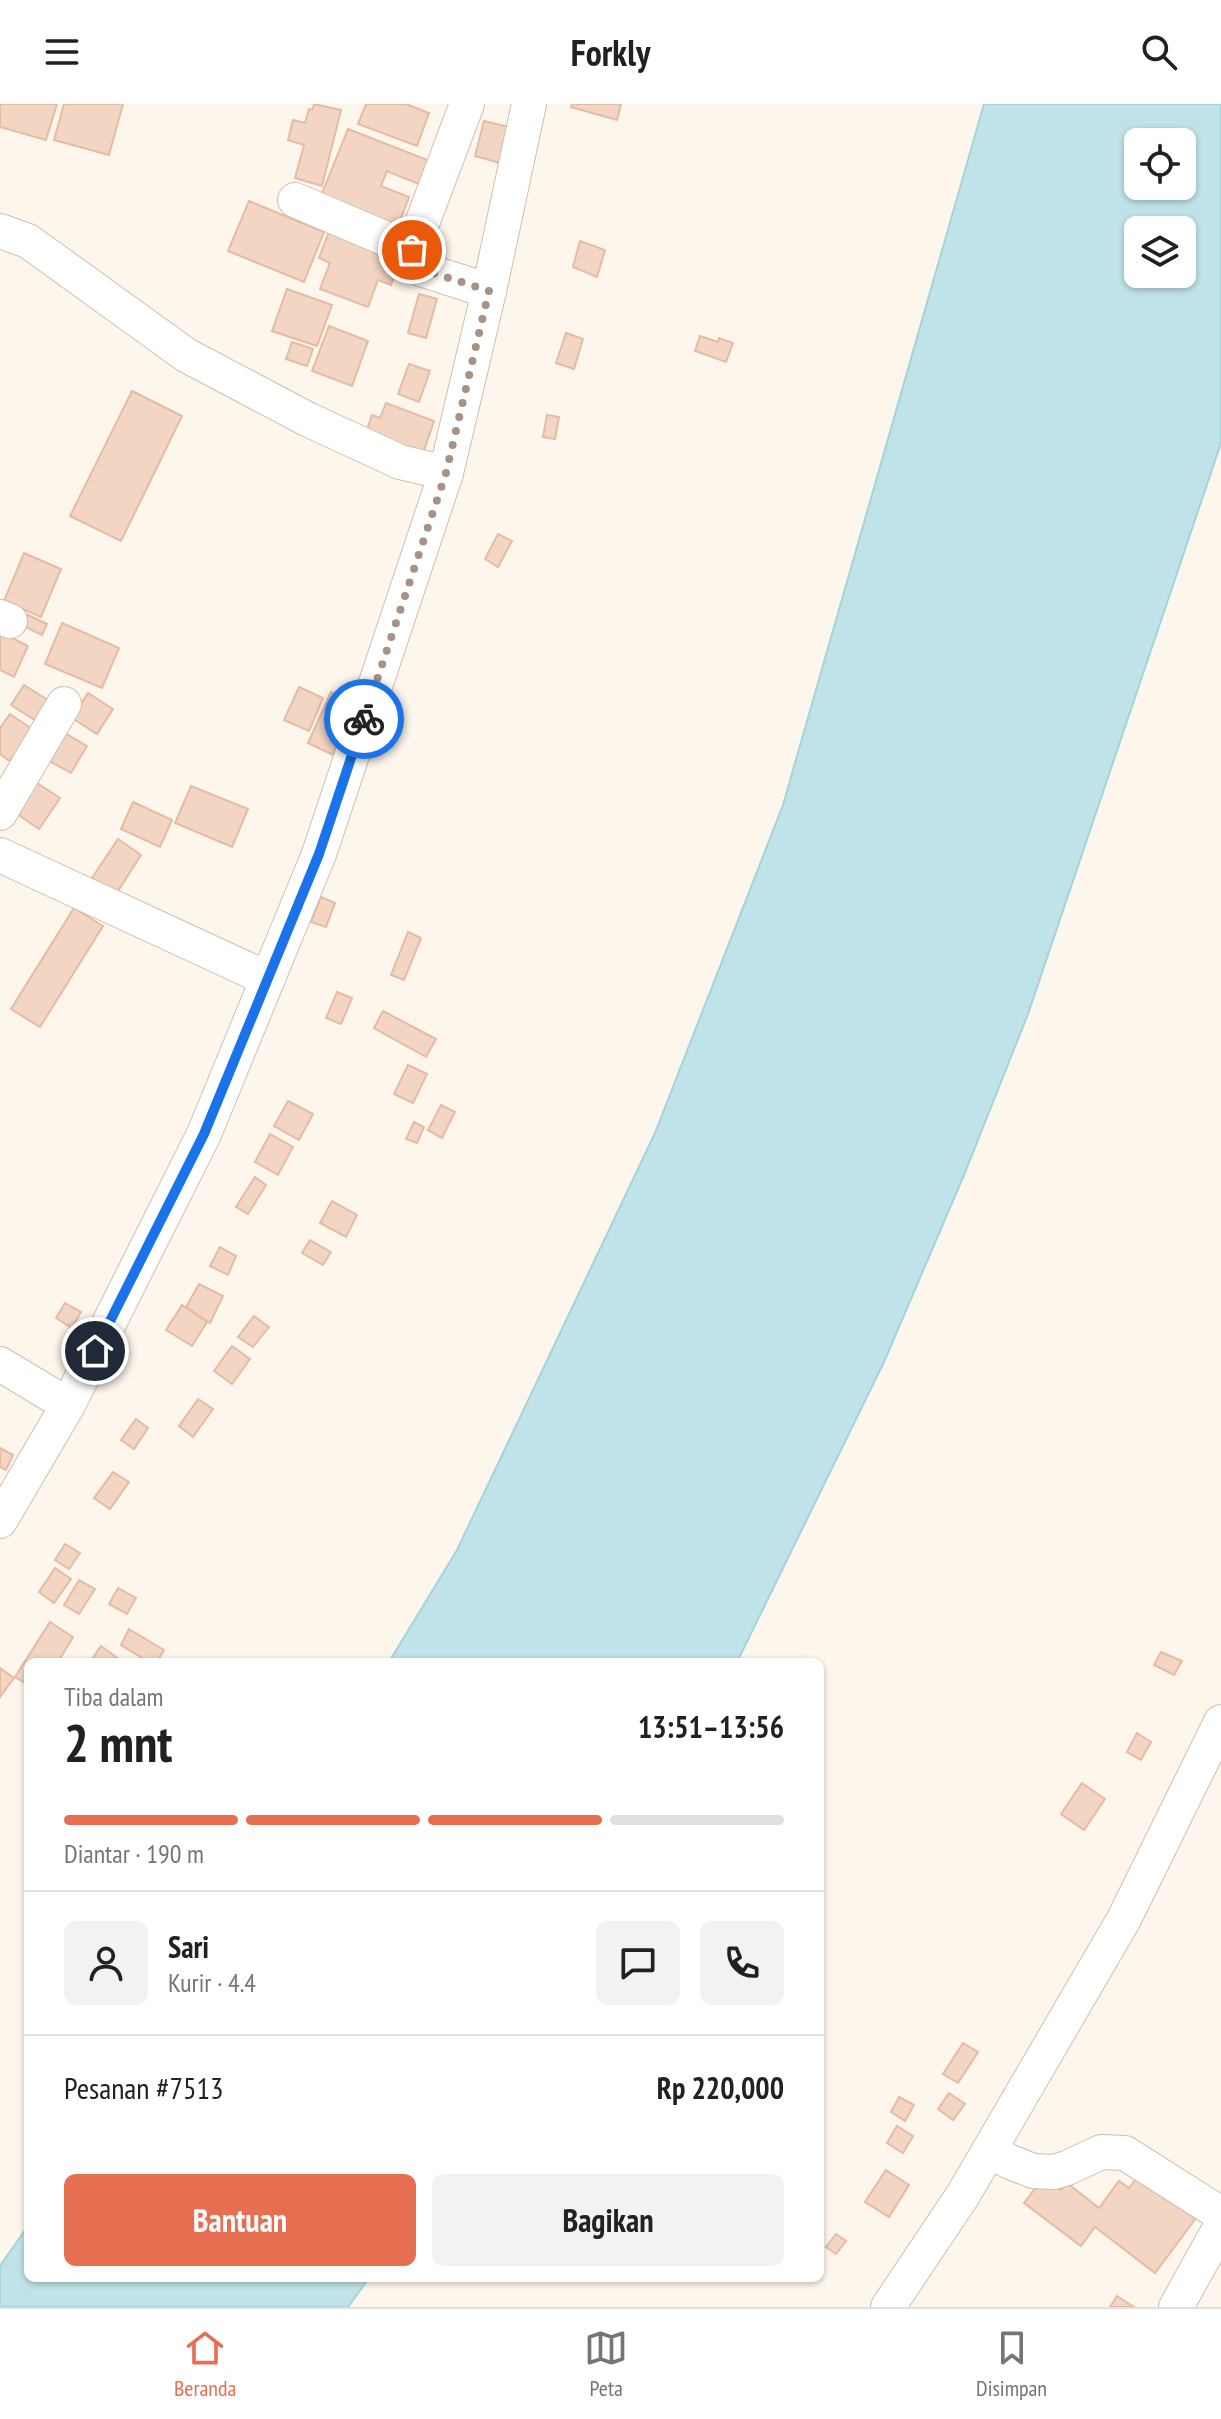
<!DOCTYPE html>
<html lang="id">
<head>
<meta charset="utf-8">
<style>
	:root { --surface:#fff; --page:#f2f2f2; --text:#202124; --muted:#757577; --line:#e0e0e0; --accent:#e76f51 }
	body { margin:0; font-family:"PT Sans Narrow",sans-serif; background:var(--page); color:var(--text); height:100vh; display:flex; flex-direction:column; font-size:30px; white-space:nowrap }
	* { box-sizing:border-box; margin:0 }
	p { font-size:26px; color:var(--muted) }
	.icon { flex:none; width:44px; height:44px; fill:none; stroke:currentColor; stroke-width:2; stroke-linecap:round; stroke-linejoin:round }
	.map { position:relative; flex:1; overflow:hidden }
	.panel { position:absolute; left:24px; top:1554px; width:800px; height:624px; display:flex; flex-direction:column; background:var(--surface); border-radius:12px; box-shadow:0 2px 6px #0004 }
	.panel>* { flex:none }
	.buttons { position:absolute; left:1124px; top:24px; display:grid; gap:16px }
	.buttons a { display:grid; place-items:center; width:72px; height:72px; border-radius:12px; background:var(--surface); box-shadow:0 2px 6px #0004; font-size:40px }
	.pin { position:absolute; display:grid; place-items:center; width:68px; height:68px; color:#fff; margin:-34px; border:4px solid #fff; border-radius:50%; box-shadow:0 2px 8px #0007 }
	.courier { position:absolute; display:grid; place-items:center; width:80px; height:80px; margin:-40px; border:6px solid #1a73e8; border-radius:50%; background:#fff; color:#222; box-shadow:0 2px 10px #0007 }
	.head em { font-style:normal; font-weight:800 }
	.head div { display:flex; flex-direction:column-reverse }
	.head { display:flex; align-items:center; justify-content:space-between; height:136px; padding:0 40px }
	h1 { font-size:52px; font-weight:800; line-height:60px }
	.bar { display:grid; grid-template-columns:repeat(4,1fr); gap:12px 8px; align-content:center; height:96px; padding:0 40px }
	.bar i { height:10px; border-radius:6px; background:var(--line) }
	.bar .current { background:var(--accent) }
	.bar p { grid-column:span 4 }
	.line { display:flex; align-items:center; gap:20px; padding:0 40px; border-top:2px solid var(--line) }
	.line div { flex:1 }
	.round { display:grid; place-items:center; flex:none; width:84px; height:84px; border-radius:12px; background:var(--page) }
	.cta { display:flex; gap:16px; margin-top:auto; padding:16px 40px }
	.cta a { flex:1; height:92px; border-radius:12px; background:var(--accent); color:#fff; font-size:32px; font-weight:800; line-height:92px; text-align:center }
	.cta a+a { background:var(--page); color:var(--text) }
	header { display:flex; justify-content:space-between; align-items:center; height:104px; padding:0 40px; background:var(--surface); font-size:36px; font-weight:800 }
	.dock { display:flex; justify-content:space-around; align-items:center; height:112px; border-top:2px solid var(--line); background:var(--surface); font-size:22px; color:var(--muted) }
	.dock a { display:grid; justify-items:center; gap:4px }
	.dock .current { color:var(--accent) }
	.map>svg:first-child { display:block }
	.water { fill:#bfe3e8; stroke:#a5d3da; stroke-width:2; fill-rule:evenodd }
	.building { fill:#f3d5c3; stroke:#e6bba3; stroke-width:2 }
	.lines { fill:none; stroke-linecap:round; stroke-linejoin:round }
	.minor-casing { stroke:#d1beb0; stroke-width:36 }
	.minor { stroke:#fff; stroke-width:34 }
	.done { stroke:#a89285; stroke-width:8; stroke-dasharray:0 14.4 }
	.route { stroke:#1a73e8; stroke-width:10 }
</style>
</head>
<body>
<header><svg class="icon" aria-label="menu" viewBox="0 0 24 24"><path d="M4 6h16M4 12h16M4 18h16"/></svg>Forkly<svg class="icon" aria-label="search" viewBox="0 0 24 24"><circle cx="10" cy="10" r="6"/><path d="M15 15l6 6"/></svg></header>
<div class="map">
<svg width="1221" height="2203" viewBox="0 0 1221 2203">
	<rect width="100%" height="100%" fill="#fdf6ec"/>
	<!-- water -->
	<g class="water">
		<path d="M 984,0 L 1221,0 L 1221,339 L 1028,910 L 964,1071 L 884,1258 L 737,1558 L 389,1558 L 457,1446 L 655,1029 L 783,701 ZM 1138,38 L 1182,38 L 1182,82 L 1138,82 ZM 1138,126 L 1182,126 L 1182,170 L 1138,170 Z"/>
		<path d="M 28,2122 L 28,2174 L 369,2174 L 348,2203 L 0,2203 L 0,2162 Z"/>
	</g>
	<!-- building -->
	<g class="building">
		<path d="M 0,0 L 57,0 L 46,36 L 0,23 Z"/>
		<path d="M 64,0 L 123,0 L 109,51 L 54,36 Z"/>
		<path d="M 314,0 L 341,6 L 322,82 L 295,74 L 304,41 L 288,36 L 293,16 L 305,19 L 309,5 L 312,6 Z"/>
		<path d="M 366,0 L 406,0 L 429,9 L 417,42 L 358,20 Z"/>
		<path d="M 572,0 L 621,0 L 617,16 L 571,3 Z"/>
		<path d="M 484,17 L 509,23 L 500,59 L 475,52 Z"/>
		<path d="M 348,25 L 430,57 L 421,81 L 387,67 L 381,82 L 409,93 L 398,122 L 321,92 Z"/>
		<path d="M 249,97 L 324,128 L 304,178 L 228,147 Z"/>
		<path d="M 330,125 L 401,153 L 391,181 L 378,176 L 368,203 L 320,185 L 330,159 L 319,154 Z"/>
		<path d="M 580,137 L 605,146 L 597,173 L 573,163 Z"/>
		<path d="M 287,185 L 332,201 L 317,242 L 272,227 Z"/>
		<path d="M 419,190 L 437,195 L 426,234 L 408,229 Z"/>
		<path d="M 329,222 L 368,237 L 352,282 L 312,267 Z"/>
		<path d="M 566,229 L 583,235 L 574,265 L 556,259 Z"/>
		<path d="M 700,232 L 718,238 L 719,234 L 733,239 L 726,258 L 695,247 Z"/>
		<path d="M 292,238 L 313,245 L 307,262 L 286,255 Z"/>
		<path d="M 409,260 L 430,267 L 419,298 L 398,290 Z"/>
		<path d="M 132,287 L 182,312 L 121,437 L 70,412 Z"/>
		<path d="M 386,299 L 434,317 L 421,355 L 364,334 L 372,311 L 380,314 Z"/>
		<path d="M 547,311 L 559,313 L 555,335 L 543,333 Z"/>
		<path d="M 498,430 L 512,437 L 498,463 L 485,455 Z"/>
		<path d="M 24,449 L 61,465 L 41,513 L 4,497 Z"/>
		<path d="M 24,509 L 47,520 L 42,531 L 19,520 Z"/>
		<path d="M 62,519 L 119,544 L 102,584 L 45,560 Z"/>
		<path d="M 0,528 L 28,542 L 14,573 L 0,566 Z"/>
		<path d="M 24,581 L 54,600 L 41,620 L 11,601 Z"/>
		<path d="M 299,583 L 323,594 L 309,627 L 284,616 Z"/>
		<path d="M 331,588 L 356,600 L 333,651 L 308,639 Z"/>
		<path d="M 88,589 L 113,605 L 97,630 L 72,614 Z"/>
		<path d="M 10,610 L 32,625 L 10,657 L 0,650 L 0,624 Z"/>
		<path d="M 58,625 L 87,642 L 71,669 L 42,653 Z"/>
		<path d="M 34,677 L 60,694 L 39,725 L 13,707 Z"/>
		<path d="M 191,682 L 248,705 L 232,743 L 175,719 Z"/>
		<path d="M 133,698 L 172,716 L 160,743 L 121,725 Z"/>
		<path d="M 118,735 L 141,751 L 116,790 L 92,774 Z"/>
		<path d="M 321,793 L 335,799 L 326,823 L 311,818 Z"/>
		<path d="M 74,804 L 103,822 L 40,923 L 11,905 Z"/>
		<path d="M 408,828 L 421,834 L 404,876 L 391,871 Z"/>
		<path d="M 337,888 L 352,894 L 341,920 L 326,914 Z"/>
		<path d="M 383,907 L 436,935 L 426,953 L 374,924 Z"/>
		<path d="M 408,961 L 427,970 L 413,999 L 394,990 Z"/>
		<path d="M 288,997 L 313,1010 L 299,1036 L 274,1022 Z"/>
		<path d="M 441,1001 L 455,1008 L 442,1034 L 428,1026 Z"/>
		<path d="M 414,1018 L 424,1023 L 417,1039 L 406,1035 Z"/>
		<path d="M 270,1030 L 293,1043 L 278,1071 L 255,1058 Z"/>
		<path d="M 255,1073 L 266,1081 L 248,1110 L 236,1103 Z"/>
		<path d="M 332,1097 L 357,1111 L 346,1133 L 320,1119 Z"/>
		<path d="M 310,1136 L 331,1148 L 323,1161 L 302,1149 Z"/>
		<path d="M 220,1143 L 236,1152 L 228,1171 L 210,1162 Z"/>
		<path d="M 199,1180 L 223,1192 L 210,1219 L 186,1203 Z"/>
		<path d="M 65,1199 L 81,1208 L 72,1224 L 56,1214 Z"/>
		<path d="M 182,1201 L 207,1218 L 192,1242 L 166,1226 Z"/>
		<path d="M 254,1212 L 269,1223 L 253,1243 L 238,1233 Z"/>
		<path d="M 232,1242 L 250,1255 L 232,1280 L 214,1267 Z"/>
		<path d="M 198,1295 L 213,1305 L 193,1333 L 179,1322 Z"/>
		<path d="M 136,1315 L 148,1324 L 134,1345 L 121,1336 Z"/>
		<path d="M 0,1344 L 13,1351 L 6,1366 L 0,1363 Z"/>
		<path d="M 113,1368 L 129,1378 L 110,1405 L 94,1394 Z"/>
		<path d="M 65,1440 L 80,1449 L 69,1465 L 55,1456 Z"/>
		<path d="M 55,1464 L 71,1475 L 54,1499 L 39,1488 Z"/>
		<path d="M 79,1476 L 95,1485 L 79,1510 L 64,1501 Z"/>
		<path d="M 118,1484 L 136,1494 L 127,1510 L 109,1500 Z"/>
		<path d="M 50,1518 L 73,1533 L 58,1558 L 28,1558 L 28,1581 L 15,1573 Z"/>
		<path d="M 129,1525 L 164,1546 L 157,1558 L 149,1558 L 121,1541 Z"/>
		<path d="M 101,1542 L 123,1558 L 90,1558 Z"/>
		<path d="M 1161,1548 L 1182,1557 L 1174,1571 L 1154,1561 Z"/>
		<path d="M 0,1564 L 14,1574 L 0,1593 Z"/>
		<path d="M 1137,1629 L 1151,1638 L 1141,1656 L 1127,1648 Z"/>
		<path d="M 1082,1679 L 1105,1695 L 1084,1726 L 1061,1710 Z"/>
		<path d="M 963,1939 L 978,1948 L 958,1979 L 943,1970 Z"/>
		<path d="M 949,1989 L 965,2000 L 953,2016 L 938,2005 Z"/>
		<path d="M 899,1993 L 914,2001 L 905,2017 L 891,2008 Z"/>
		<path d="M 897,2022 L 913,2032 L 903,2049 L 887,2039 Z"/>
		<path d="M 886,2066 L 909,2081 L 889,2113 L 865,2098 Z"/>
		<path d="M 1139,2071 L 1196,2114 L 1155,2169 L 1095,2123 L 1081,2142 L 1024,2099 L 1044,2073 L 1061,2086 L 1067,2079 L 1099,2104 L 1119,2077 L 1129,2084 Z"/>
		<path d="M 836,2130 L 846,2137 L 836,2150 L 826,2143 Z"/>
		<path d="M 1117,2192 L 1134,2203 L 1110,2203 Z"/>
	</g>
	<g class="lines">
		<defs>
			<g id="minor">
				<path d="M 295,96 L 412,146 L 421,165 L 489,187"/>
				<path d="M 0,127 L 28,137 L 186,251 L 307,315 L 400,358 L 446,369"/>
				<path d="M 412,146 L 467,0"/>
				<path d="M 0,513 L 10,517"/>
				<path d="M 0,709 L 64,600"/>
				<path d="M 0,751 L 268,875"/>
				<path d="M 0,1260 L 68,1301"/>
				<path d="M 0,1417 L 68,1301 L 204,1030 L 319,750 L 446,369 L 489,187 L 529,0"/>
				<path d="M 989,2046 L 1008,2057 L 1033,2067 L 1054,2068 L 1067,2064 L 1101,2048 L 1125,2049 L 1221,2110"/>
				<path d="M 888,2203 L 963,2091 L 1124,1815 L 1221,1618"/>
				<path d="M 1176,2203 L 1221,2122"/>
			</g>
		</defs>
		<!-- minor casing -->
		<use href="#minor" class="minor-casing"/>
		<!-- minor -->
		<use href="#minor" class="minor"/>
	</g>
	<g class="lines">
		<!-- done -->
		<path class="done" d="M 364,615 L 446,369 L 489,187 L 421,165 L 412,146"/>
		<!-- route -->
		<path class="route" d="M 95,1247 L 204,1030 L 319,750 L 364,615"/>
	</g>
</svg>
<div class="buttons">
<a><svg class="icon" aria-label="locate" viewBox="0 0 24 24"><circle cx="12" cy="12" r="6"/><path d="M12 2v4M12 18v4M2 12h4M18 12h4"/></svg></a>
<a><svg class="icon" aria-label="layers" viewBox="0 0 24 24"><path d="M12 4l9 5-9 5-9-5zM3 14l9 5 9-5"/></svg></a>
</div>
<div class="pin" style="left:412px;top:146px;background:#ea580c"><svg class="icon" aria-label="bag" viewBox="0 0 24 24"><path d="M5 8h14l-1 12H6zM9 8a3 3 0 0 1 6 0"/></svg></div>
<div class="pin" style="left:95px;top:1247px;background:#1f2937"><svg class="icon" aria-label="home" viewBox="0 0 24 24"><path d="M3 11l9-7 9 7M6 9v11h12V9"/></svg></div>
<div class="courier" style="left:364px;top:615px"><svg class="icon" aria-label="bike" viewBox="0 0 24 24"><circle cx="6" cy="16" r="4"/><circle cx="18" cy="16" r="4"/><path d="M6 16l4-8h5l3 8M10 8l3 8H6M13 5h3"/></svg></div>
<section class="panel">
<div class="head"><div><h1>2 mnt</h1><p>Tiba dalam</p></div><em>13:51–13:56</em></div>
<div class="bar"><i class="current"></i><i class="current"></i><i class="current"></i><i></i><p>Diantar · 190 m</p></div>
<div class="line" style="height:144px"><a class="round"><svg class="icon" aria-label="person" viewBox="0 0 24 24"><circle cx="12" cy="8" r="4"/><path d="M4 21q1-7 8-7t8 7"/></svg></a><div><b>Sari</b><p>Kurir · 4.4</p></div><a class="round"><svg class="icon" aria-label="chat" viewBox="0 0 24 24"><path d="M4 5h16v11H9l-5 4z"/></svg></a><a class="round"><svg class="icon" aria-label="phone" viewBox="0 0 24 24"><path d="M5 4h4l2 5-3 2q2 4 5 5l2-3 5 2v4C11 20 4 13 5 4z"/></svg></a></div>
<div class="line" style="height:104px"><div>Pesanan #7513</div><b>Rp 220,000</b></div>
<div class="cta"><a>Bantuan</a><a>Bagikan</a></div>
</section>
</div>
<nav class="dock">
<a class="current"><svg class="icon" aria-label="home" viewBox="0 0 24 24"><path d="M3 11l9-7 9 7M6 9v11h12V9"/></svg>Beranda</a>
<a><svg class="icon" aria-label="map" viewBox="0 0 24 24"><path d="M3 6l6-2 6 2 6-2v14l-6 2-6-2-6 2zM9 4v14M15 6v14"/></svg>Peta</a>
<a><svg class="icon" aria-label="saved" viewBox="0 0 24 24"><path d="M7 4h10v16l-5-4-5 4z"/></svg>Disimpan</a>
</nav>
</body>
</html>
